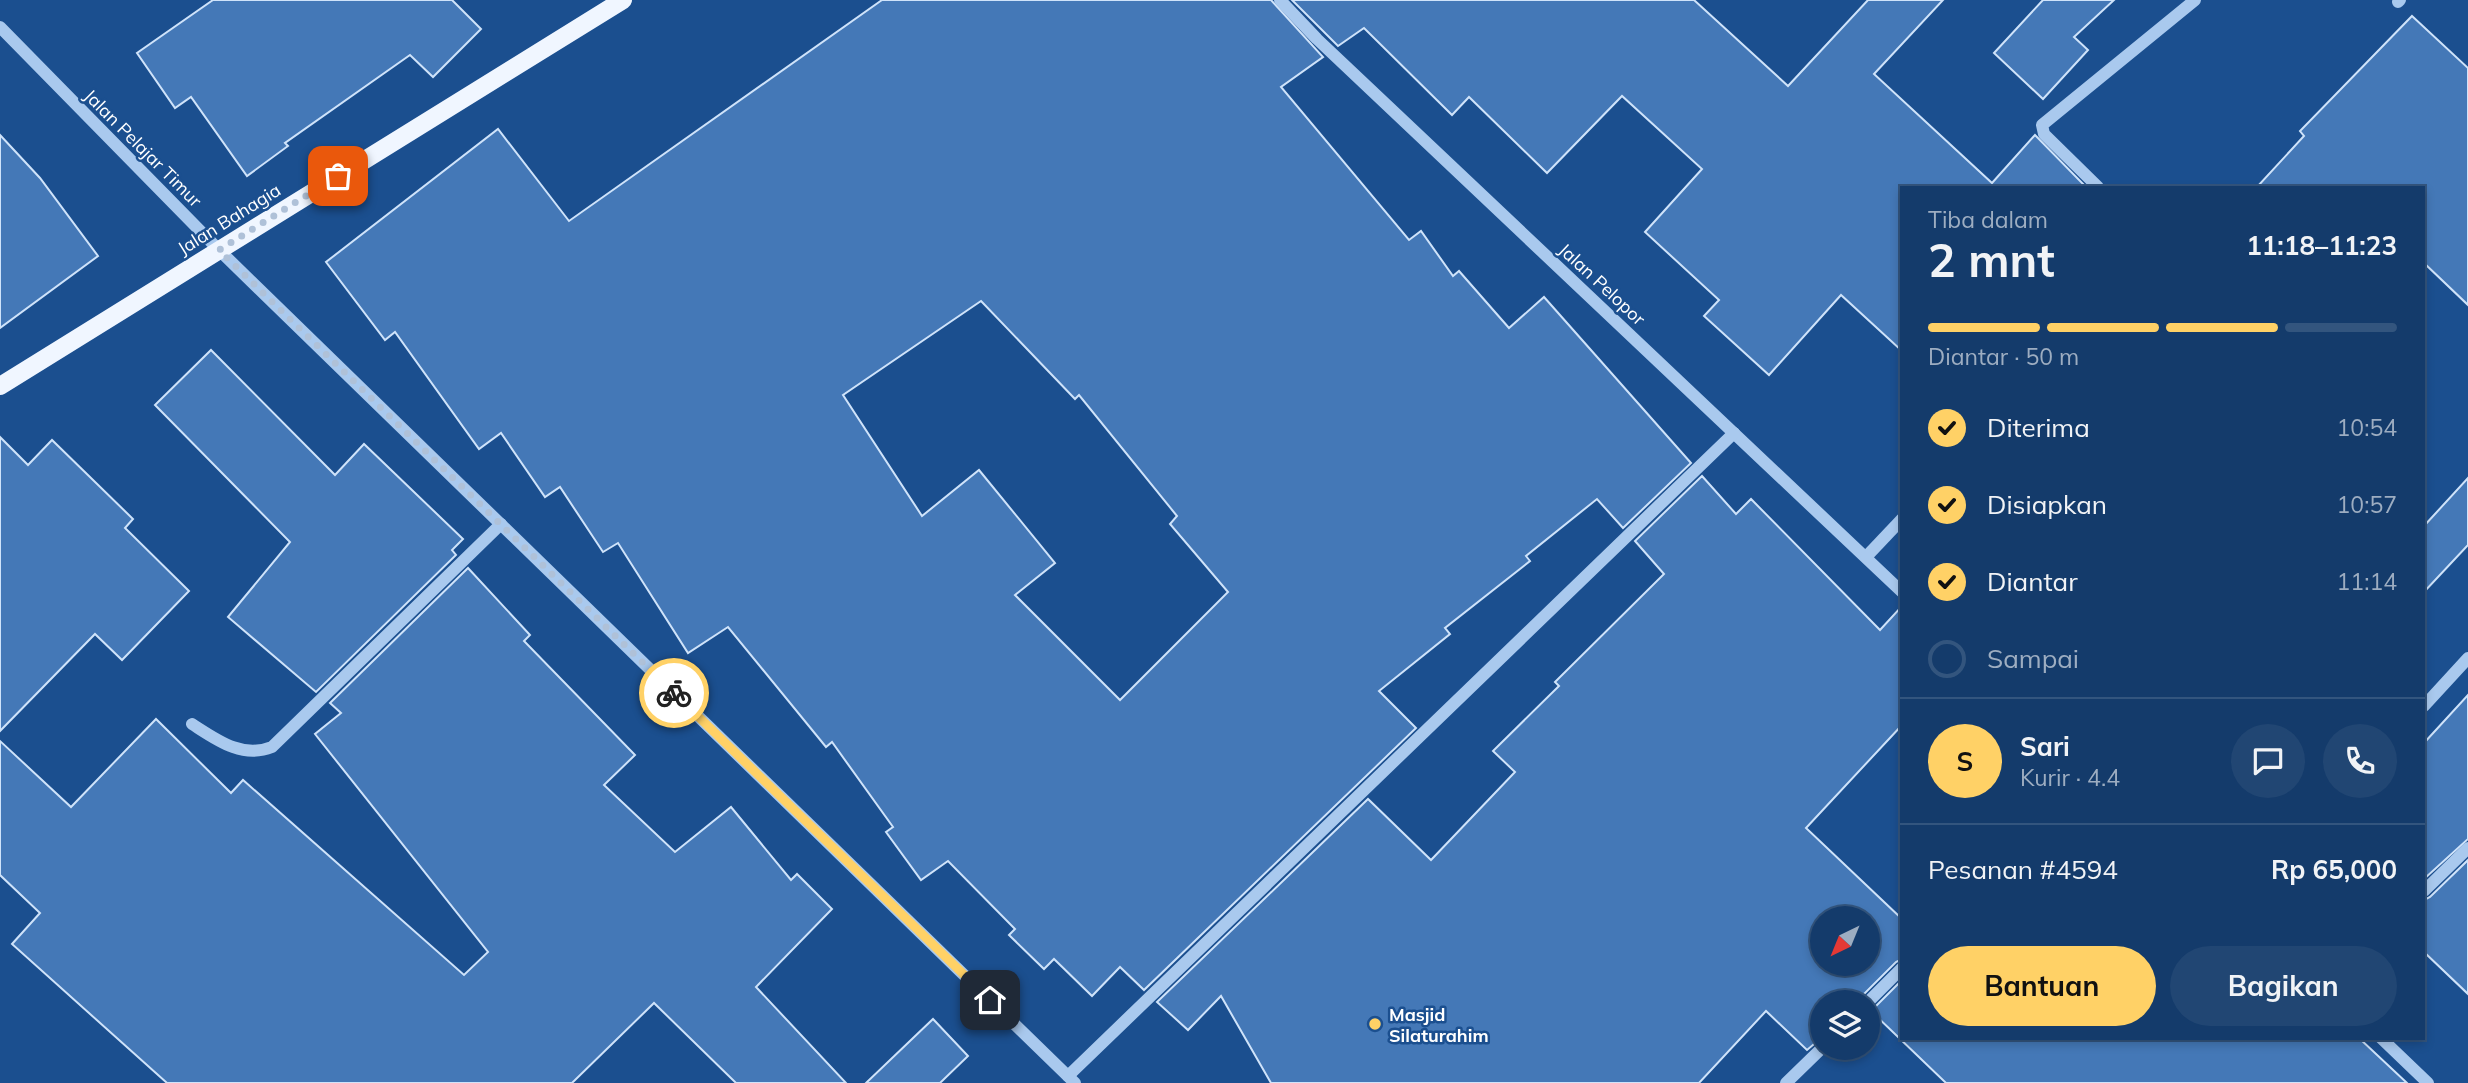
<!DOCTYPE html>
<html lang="id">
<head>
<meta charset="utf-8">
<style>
	:root { --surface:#143b6b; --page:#214673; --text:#f1f3f6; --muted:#9dadc1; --line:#33557e; --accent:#ffd166 }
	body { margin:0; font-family:Mulish,sans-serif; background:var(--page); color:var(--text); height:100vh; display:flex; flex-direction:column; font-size:26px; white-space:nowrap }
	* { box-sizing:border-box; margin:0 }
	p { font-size:23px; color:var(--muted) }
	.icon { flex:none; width:38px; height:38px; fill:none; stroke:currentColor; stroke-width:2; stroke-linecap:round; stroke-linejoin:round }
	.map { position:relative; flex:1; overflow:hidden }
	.sheet { position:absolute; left:1900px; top:186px; width:525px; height:854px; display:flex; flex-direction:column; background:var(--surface); border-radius:0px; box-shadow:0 4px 10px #0003,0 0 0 2px var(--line) }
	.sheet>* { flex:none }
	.needle { width:46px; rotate:223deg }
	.controls { position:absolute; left:1810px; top:906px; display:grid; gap:14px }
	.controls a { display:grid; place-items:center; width:70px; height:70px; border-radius:50%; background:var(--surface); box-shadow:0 4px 10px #0003,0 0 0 2px var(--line); font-size:35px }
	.pin { position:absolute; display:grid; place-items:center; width:60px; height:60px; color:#fff; margin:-30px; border-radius:14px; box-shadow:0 4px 10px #0006 }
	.courier { position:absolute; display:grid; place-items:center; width:70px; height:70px; margin:-35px; border:5px solid #ffd166; border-radius:50%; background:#fff; color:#222; box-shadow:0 2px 9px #0007 }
	.headline em { font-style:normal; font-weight:700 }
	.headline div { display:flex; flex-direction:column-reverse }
	.headline { display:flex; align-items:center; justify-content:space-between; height:119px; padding:0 28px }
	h1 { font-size:46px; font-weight:700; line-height:52px }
	.bar { display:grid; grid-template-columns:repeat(4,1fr); gap:10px 7px; align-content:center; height:84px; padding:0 28px }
	.bar i { height:9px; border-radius:5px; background:var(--line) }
	.bar .active { background:var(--accent) }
	.bar p { grid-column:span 4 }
	.line { display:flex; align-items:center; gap:18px; padding:0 28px; border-top:2px solid var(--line) }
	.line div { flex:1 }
	.round { display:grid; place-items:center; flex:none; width:74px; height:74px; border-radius:37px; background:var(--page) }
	ol { padding:0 28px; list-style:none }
	li { display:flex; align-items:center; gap:21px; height:77px }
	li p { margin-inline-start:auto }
	li .icon { padding:7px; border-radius:50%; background:var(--accent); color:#111; stroke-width:4 }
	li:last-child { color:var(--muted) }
	li i { width:38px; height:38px; border:4px solid var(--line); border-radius:50% }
	.cta { display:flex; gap:14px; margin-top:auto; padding:14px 28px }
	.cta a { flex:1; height:80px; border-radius:42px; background:var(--accent); color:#111; font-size:28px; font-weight:700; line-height:80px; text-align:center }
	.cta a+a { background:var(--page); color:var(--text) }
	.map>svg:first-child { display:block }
	.building { fill:#4478b7; stroke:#cfe3fa; stroke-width:2; fill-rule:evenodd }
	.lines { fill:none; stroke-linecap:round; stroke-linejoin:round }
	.minor { stroke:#a9c9ee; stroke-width:12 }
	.major { stroke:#f0f6ff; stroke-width:18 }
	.done { stroke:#afc1d8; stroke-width:7; stroke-dasharray:0 12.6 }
	.route { stroke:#ffd166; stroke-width:9 }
	.poi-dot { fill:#ffd166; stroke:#1b4f8f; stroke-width:2.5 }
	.labels { text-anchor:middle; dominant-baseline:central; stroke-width:5; stroke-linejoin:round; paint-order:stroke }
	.street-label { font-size:18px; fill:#fff; stroke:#1b4f8f }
	.poi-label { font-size:18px; font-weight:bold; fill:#fff; stroke:#1b4f8f; text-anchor:start }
</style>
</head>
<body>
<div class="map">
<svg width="2468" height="1083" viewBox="0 0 2468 1083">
	<rect width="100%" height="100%" fill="#1b4f8f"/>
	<!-- building -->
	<g class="building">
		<path d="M 213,0 L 452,0 L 481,29 L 433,77 L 410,55 L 285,143 L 288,146 L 247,176 L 191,97 L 175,108 L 137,53 Z"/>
		<path d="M 882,0 L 1271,0 L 1323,57 L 1281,87 L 1409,240 L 1421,231 L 1453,276 L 1459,271 L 1509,328 L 1544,297 L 1691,463 L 1623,528 L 1597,499 L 1526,556 L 1530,561 L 1445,628 L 1450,634 L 1379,691 L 1416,728 L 1144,990 L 1120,967 L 1092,996 L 1054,959 L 1044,969 L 1009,935 L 1015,929 L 948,861 L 921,880 L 886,832 L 893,827 L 832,742 L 826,747 L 728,627 L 688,653 L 618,543 L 603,552 L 560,487 L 545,497 L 501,433 L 479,449 L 395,332 L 385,340 L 326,262 L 498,129 L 569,221 ZM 981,301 L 1075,399 L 1079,395 L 1177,516 L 1170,524 L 1228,592 L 1120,700 L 1015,595 L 1055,563 L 979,470 L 922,516 L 843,395 Z"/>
		<path d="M 1292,0 L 1694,0 L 1788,86 L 1868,0 L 1943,0 L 1874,74 L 1992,183 L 2035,135 L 2086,187 L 1902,187 L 1902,351 L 1841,295 L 1769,375 L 1704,316 L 1719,300 L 1645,232 L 1702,169 L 1622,96 L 1547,173 L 1469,97 L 1452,115 L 1364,28 L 1338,46 Z"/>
		<path d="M 2043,0 L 2114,0 L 2074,37 L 2088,50 L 2043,99 L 1994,53 Z"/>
		<path d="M 2412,16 L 2468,68 L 2468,305 L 2424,263 L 2424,187 L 2257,187 L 2304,136 L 2300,131 Z"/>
		<path d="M 0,135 L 40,178 L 98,256 L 0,328 Z"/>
		<path d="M 211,350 L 335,475 L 364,444 L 463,539 L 452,550 L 456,555 L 316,692 L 228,617 L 290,542 L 155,405 Z"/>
		<path d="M 0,437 L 28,465 L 52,440 L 133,519 L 125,528 L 189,591 L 122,660 L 95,634 L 0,731 Z"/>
		<path d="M 1702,476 L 1736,514 L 1751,499 L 1880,630 L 1902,606 L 1902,725 L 1806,828 L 1902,919 L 1902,959 L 1896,962 L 1855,1003 L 1822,1003 L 1820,1039 L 1807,1050 L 1766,1011 L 1699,1083 L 1271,1083 L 1221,996 L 1188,1030 L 1157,1002 L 1368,799 L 1431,860 L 1515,772 L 1493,751 L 1559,686 L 1555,682 L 1664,574 L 1635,541 ZM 1822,919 L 1867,919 L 1867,964 L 1822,964 Z"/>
		<path d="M 2468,478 L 2468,545 L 2424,592 L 2424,526 Z"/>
		<path d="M 468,568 L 530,635 L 524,641 L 635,755 L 604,785 L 675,852 L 731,807 L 791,880 L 797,874 L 832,909 L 756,987 L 846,1083 L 736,1083 L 654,1003 L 572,1083 L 167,1083 L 12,944 L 40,913 L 0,875 L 0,741 L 71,807 L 156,719 L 231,793 L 243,780 L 464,975 L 488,952 L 315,734 L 341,713 L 330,703 Z"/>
		<path d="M 2468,695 L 2468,839 L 2424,879 L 2424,743 Z"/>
		<path d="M 2468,860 L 2468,994 L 2424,952 L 2424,900 L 2430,897 Z"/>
		<path d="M 1902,980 L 1902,1038 L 2359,1038 L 2407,1083 L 1946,1083 L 1871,1011 Z"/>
		<path d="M 933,1019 L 968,1056 L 940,1083 L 866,1083 Z"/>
	</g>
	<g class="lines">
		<!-- minor -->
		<g class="minor">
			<path d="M 1280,0 L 1317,39 L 1902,592"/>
			<path d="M 2398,2 L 2400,0"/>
			<path d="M 0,27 L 219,250 L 1075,1083"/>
			<path d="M 2098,187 L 2044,134 L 2042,125 L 2195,0"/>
			<path d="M 1866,557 L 1902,519"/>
			<path d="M 2424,706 L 2468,658"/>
			<path d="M 192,724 C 217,740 242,759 272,747 L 501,524"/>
			<path d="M 2424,891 L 2468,848"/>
			<path d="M 1867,1003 L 1902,968"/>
			<path d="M 2381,1038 L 2428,1083"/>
			<path d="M 1068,1076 L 1734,433"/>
			<path d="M 1786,1083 L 1822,1048"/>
		</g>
		<!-- major -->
		<path class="major" d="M 0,386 L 623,0"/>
	</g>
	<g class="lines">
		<!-- done -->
		<path class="done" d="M 338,176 L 219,250 L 674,693"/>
		<!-- route -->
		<path class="route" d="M 674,693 L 990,1000"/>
	</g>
	<!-- markers -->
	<circle class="poi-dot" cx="1375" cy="1024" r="7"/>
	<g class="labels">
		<!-- street labels -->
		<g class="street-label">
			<text transform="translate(143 148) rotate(45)">Jalan Pelajar Timur</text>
			<text transform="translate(229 219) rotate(-32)">Jalan Bahagia</text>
			<text transform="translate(1602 284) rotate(43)">Jalan Pelopor</text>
		</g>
		<!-- poi labels -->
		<g class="poi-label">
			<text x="1389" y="1014">Masjid<tspan x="1389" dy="21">Silaturahim</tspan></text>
		</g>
	</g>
</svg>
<div class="controls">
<a><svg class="needle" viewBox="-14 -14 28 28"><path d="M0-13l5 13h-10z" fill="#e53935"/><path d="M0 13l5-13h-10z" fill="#9dadc1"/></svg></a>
<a><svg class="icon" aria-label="layers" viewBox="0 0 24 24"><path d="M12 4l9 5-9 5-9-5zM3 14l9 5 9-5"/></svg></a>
</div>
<div class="pin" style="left:338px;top:176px;background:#ea580c"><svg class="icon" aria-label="bag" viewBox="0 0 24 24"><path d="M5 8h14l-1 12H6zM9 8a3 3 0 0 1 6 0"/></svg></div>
<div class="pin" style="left:990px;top:1000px;background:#1f2937"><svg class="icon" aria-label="home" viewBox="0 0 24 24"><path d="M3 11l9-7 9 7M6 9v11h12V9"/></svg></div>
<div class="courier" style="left:674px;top:693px"><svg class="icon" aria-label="bike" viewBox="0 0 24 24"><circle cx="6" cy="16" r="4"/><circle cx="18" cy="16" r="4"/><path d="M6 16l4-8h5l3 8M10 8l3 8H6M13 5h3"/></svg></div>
<section class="sheet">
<div class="headline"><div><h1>2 mnt</h1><p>Tiba dalam</p></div><em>11:18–11:23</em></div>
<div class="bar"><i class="active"></i><i class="active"></i><i class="active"></i><i></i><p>Diantar · 50 m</p></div>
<ol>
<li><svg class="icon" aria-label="check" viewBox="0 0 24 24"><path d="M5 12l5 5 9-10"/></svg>Diterima<p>10:54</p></li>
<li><svg class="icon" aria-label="check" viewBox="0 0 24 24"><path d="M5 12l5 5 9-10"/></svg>Disiapkan<p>10:57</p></li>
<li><svg class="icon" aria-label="check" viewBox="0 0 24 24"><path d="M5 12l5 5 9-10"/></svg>Diantar<p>11:14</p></li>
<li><i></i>Sampai</li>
</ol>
<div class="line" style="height:126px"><b class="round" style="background:var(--accent);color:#111">S</b><div><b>Sari</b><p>Kurir · 4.4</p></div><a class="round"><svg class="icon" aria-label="chat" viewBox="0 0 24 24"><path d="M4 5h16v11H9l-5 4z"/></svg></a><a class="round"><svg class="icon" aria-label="phone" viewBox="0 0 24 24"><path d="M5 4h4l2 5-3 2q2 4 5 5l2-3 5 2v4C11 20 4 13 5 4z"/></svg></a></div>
<div class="line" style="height:91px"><div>Pesanan #4594</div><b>Rp 65,000</b></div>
<div class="cta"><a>Bantuan</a><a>Bagikan</a></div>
</section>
</div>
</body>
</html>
